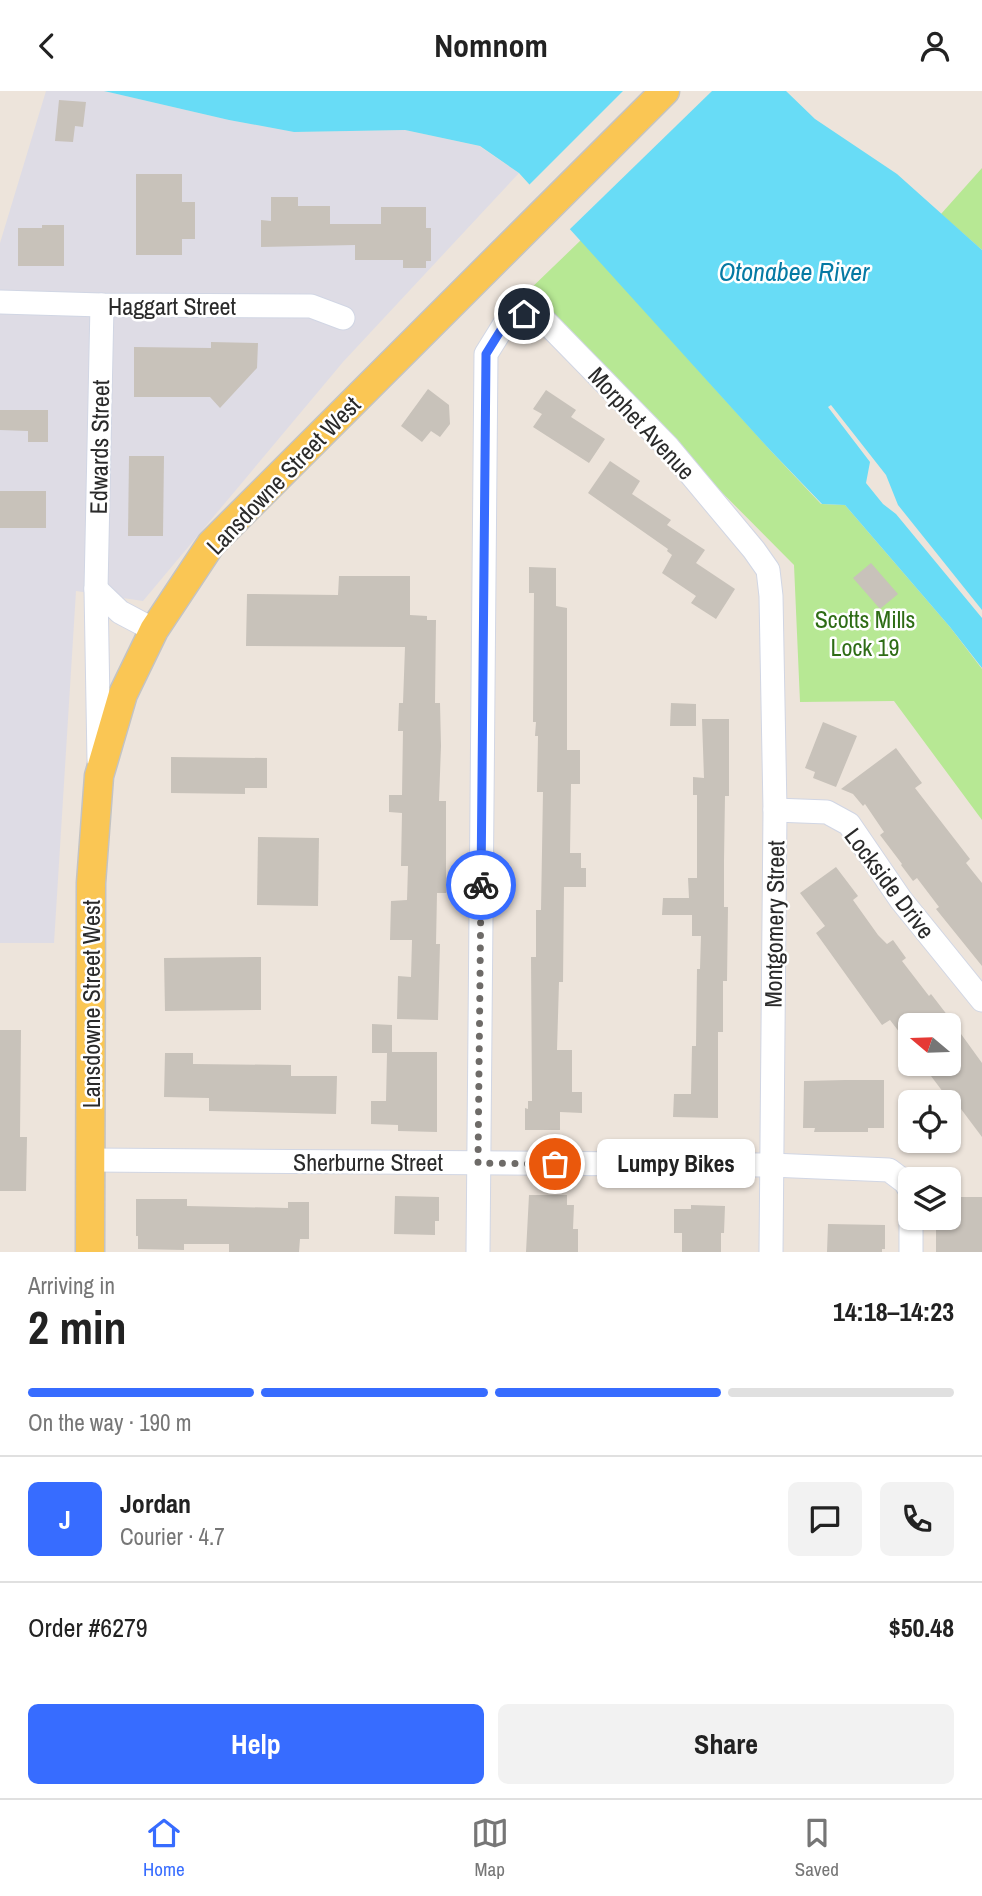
<!DOCTYPE html>
<html lang="en">
<head>
<meta charset="utf-8">
<style>
	:root { --surface:#fff; --page:#f2f2f2; --text:#222; --muted:#767676; --line:#e0e0e0; --accent:#376cff }
	body { margin:0; font-family:"Archivo Narrow",sans-serif; background:var(--page); color:var(--text); height:100vh; display:flex; flex-direction:column; font-size:26px; white-space:nowrap }
	* { box-sizing:border-box; margin:0 }
	p { font-size:23px; color:var(--muted) }
	.icon { flex:none; width:38px; height:38px; fill:none; stroke:currentColor; stroke-width:2; stroke-linecap:round; stroke-linejoin:round }
	.map { position:relative; height:1161px; overflow:hidden }
	.sheet { display:flex; flex-direction:column; background:var(--surface); flex:1 }
	.sheet>* { flex:none }
	.needle { width:46px; rotate:289deg }
	.tools { position:absolute; left:898px; top:922px; display:grid; gap:14px }
	.tools a { display:grid; place-items:center; width:63px; height:63px; border-radius:10px; background:var(--surface); box-shadow:0 2px 5px #0004; font-size:35px }
	.pin { position:absolute; display:grid; place-items:center; width:60px; height:60px; color:#fff; margin:-30px; border:4px solid #fff; border-radius:50%; box-shadow:0 2px 7px #0007 }
	.courier { position:absolute; display:grid; place-items:center; width:70px; height:70px; margin:-35px; border:5px solid #376cff; border-radius:50%; background:#fff; color:#222; box-shadow:0 2px 9px #0007 }
	.bubble { position:absolute; height:49px; border-radius:10px; background:var(--surface); box-shadow:0 2px 5px #0004; font-size:23px; font-weight:800; line-height:49px; text-align:center }
	.headline em { font-style:normal; font-weight:800 }
	.headline div { display:flex; flex-direction:column-reverse }
	.headline { display:flex; align-items:center; justify-content:space-between; height:119px; padding:0 28px }
	h1 { font-size:46px; font-weight:800; line-height:52px }
	.bar { display:grid; grid-template-columns:repeat(4,1fr); gap:10px 7px; align-content:center; height:84px; padding:0 28px }
	.bar i { height:9px; border-radius:5px; background:var(--line) }
	.bar .active { background:var(--accent) }
	.bar p { grid-column:span 4 }
	.line { display:flex; align-items:center; gap:18px; padding:0 28px; border-top:2px solid var(--line) }
	.line div { flex:1 }
	.round { display:grid; place-items:center; flex:none; width:74px; height:74px; border-radius:10px; background:var(--page) }
	.button { display:flex; gap:14px; margin-top:auto; padding:14px 28px }
	.button a { flex:1; height:80px; border-radius:10px; background:var(--accent); color:#fff; font-size:28px; font-weight:800; line-height:80px; text-align:center }
	.button a+a { background:var(--page); color:var(--text) }
	header { display:flex; justify-content:space-between; align-items:center; height:91px; padding:0 28px; background:var(--surface); font-size:32px; font-weight:800 }
	.menu { display:flex; justify-content:space-around; align-items:center; height:98px; border-top:2px solid var(--line); background:var(--surface); font-size:19px; color:var(--muted) }
	.menu a { display:grid; justify-items:center; gap:4px }
	.menu .active { color:var(--accent) }
	.map>svg:first-child { display:block }
	.industrial { fill:#dedce5 }
	.green { fill:#b7e894 }
	.water { fill:#68dcf6 }
	.pier { fill:#ede4db }
	.building { fill:#c8c2ba }
	.lines { fill:none; stroke-linecap:round; stroke-linejoin:round }
	.minor-casing { stroke:#d1d6e4; stroke-width:25 }
	.major-casing { stroke:#c3c3c3; stroke-width:31 }
	.minor { stroke:#fff; stroke-width:23 }
	.major { stroke:#fac654; stroke-width:28 }
	.done { stroke:#6e6b68; stroke-width:7; stroke-dasharray:0 12.6 }
	.route { stroke:#376cff; stroke-width:9 }
	.labels { text-anchor:middle; dominant-baseline:central; stroke-width:5; stroke-linejoin:round; paint-order:stroke }
	.street-label { font-size:24px; fill:#2a2a2a; stroke:#fff }
	.park-label { font-size:24px; fill:#2e6c15; stroke:#fff }
	.water-label { font-size:26px; font-style:italic; fill:#057aa4; stroke:#fff }
</style>
</head>
<body>
<header><svg class="icon" aria-label="back" viewBox="0 0 24 24"><path d="M15 5l-7 7 7 7"/></svg>Nomnom<svg class="icon" aria-label="person" viewBox="0 0 24 24"><circle cx="12" cy="8" r="4"/><path d="M4 21q1-7 8-7t8 7"/></svg></header>
<div class="map">
<svg width="982" height="1161" viewBox="0 0 982 1161">
	<rect width="100%" height="100%" fill="#ede4db"/>
	<!-- industrial -->
	<path class="industrial" d="M 46,0 L 104,0 L 229,29 L 294,41 L 405,39 L 479,55 L 519,82 L 343,271 L 143,510 L 76,500 L 54,852 L 0,852 L 0,152 Z"/>
	<!-- green -->
	<g class="green">
		<path d="M 982,77 L 982,159 L 941,123 Z"/>
		<path d="M 581,149 L 770,359 L 821,413 L 845,414 L 950,536 L 982,578 L 982,729 L 894,610 L 800,611 L 794,474 L 525,203 Z"/>
	</g>
	<!-- water -->
	<path class="water" d="M 104,0 L 786,0 L 815,28 L 897,83 L 982,159 L 982,519 L 898,414 L 886,384 L 831,314 L 828,316 L 870,371 L 866,392 L 883,413 L 896,423 L 982,527 L 982,577 L 950,536 L 845,414 L 822,413 L 770,359 L 519,82 L 480,55 L 405,39 L 294,41 L 229,29 Z"/>
	<!-- pier -->
	<path class="pier" d="M 623,0 L 712,0 L 568,140 L 527,96 Z"/>
	<!-- building -->
	<g class="building">
		<path d="M 59,9 L 86,11 L 83,36 L 75,35 L 73,51 L 55,50 Z"/>
		<path d="M 136,83 L 182,83 L 182,111 L 195,111 L 195,148 L 182,148 L 182,164 L 136,164 Z"/>
		<path d="M 271,106 L 298,106 L 298,115 L 330,115 L 330,133 L 381,133 L 381,116 L 426,116 L 426,137 L 431,137 L 431,170 L 426,170 L 426,177 L 403,177 L 403,169 L 355,169 L 355,154 L 261,156 L 261,129 L 271,130 Z"/>
		<path d="M 42,134 L 64,134 L 64,175 L 18,175 L 18,137 L 42,137 Z"/>
		<path d="M 211,251 L 258,252 L 257,277 L 220,317 L 210,306 L 134,306 L 134,256 L 211,257 Z"/>
		<path d="M 428,298 L 449,314 L 450,333 L 440,346 L 431,340 L 422,351 L 401,335 Z"/>
		<path d="M 546,299 L 576,319 L 571,326 L 605,348 L 589,372 L 533,336 L 542,323 L 533,318 Z"/>
		<path d="M 0,319 L 48,319 L 48,351 L 28,351 L 28,340 L 0,339 Z"/>
		<path d="M 129,365 L 164,365 L 163,445 L 128,445 Z"/>
		<path d="M 610,370 L 640,390 L 632,403 L 671,429 L 667,434 L 705,459 L 696,472 L 735,498 L 716,528 L 691,512 L 696,505 L 662,482 L 672,464 L 667,460 L 668,458 L 588,402 Z"/>
		<rect x="0" y="400" width="46" height="37"/>
		<path d="M 871,472 L 898,503 L 880,518 L 853,487 Z"/>
		<path d="M 529,476 L 556,477 L 556,515 L 567,517 L 567,659 L 580,659 L 580,693 L 571,693 L 570,762 L 581,762 L 581,777 L 586,777 L 586,796 L 564,796 L 563,891 L 559,891 L 557,959 L 572,959 L 572,1001 L 582,1001 L 582,1022 L 560,1021 L 560,1039 L 525,1039 L 525,1017 L 528,1018 L 528,1010 L 532,1010 L 531,866 L 536,866 L 536,819 L 541,819 L 543,701 L 537,701 L 538,645 L 535,645 L 536,631 L 533,631 L 534,502 L 529,502 Z"/>
		<path d="M 339,485 L 410,485 L 410,524 L 427,525 L 427,529 L 436,529 L 435,612 L 440,612 L 441,655 L 439,710 L 446,710 L 446,802 L 437,802 L 436,853 L 440,853 L 438,929 L 397,928 L 398,885 L 411,886 L 412,849 L 390,849 L 391,810 L 407,809 L 408,775 L 401,775 L 402,722 L 389,721 L 389,704 L 402,704 L 403,640 L 398,640 L 399,612 L 403,612 L 405,556 L 246,555 L 247,503 L 338,504 Z"/>
		<path d="M 671,612 L 696,613 L 696,635 L 670,635 Z"/>
		<path d="M 702,628 L 729,628 L 729,705 L 725,705 L 724,770 L 724,816 L 728,816 L 727,890 L 723,890 L 723,941 L 718,941 L 718,1027 L 673,1026 L 674,1003 L 691,1003 L 692,955 L 696,955 L 697,878 L 700,878 L 701,845 L 692,845 L 692,824 L 662,824 L 663,807 L 689,807 L 688,787 L 697,787 L 697,704 L 693,704 L 693,686 L 704,687 Z"/>
		<path d="M 823,631 L 857,645 L 836,696 L 813,687 L 815,681 L 805,677 Z"/>
		<path d="M 896,657 L 922,692 L 915,697 L 970,768 L 966,772 L 982,792 L 982,875 L 936,818 L 939,816 L 917,787 L 913,790 L 901,774 L 902,773 L 880,744 L 884,741 L 865,713 L 863,715 L 853,703 L 841,698 Z"/>
		<path d="M 171,666 L 267,667 L 267,697 L 245,697 L 245,703 L 171,702 Z"/>
		<path d="M 258,746 L 319,747 L 318,815 L 257,814 Z"/>
		<path d="M 836,776 L 858,805 L 853,809 L 878,844 L 887,853 L 893,849 L 906,867 L 902,870 L 929,905 L 931,903 L 948,925 L 982,972 L 982,1046 L 961,1018 L 958,1021 L 922,973 L 948,973 L 948,934 L 910,934 L 910,955 L 890,929 L 882,934 L 816,842 L 825,835 L 800,802 Z"/>
		<path d="M 261,866 L 261,919 L 165,920 L 164,867 Z"/>
		<path d="M 372,933 L 392,934 L 392,961 L 437,961 L 437,1041 L 398,1040 L 398,1034 L 371,1033 L 371,1010 L 386,1010 L 387,962 L 372,962 Z"/>
		<path d="M 0,939 L 21,939 L 20,1046 L 27,1046 L 26,1100 L 0,1100 Z"/>
		<path d="M 165,962 L 193,962 L 193,973 L 291,974 L 291,985 L 337,985 L 336,1023 L 209,1020 L 209,1007 L 164,1006 Z"/>
		<path d="M 845,989 L 884,989 L 884,1037 L 868,1037 L 868,1041 L 814,1041 L 815,1037 L 803,1037 L 804,990 Z"/>
		<path d="M 529,1104 L 567,1104 L 567,1114 L 574,1114 L 573,1138 L 578,1138 L 578,1161 L 526,1161 Z"/>
		<path d="M 395,1105 L 439,1106 L 439,1130 L 435,1130 L 435,1144 L 394,1143 Z"/>
		<path d="M 948,1106 L 982,1106 L 982,1161 L 936,1161 L 936,1127 L 948,1127 Z"/>
		<path d="M 136,1108 L 187,1108 L 187,1115 L 235,1116 L 288,1117 L 288,1111 L 309,1111 L 309,1148 L 300,1148 L 299,1161 L 229,1161 L 229,1153 L 184,1153 L 184,1159 L 138,1158 L 138,1145 L 136,1145 Z"/>
		<path d="M 691,1114 L 725,1115 L 724,1142 L 721,1142 L 721,1161 L 682,1161 L 682,1142 L 674,1142 L 674,1118 L 691,1118 Z"/>
		<path d="M 828,1133 L 885,1134 L 885,1158 L 882,1158 L 882,1161 L 827,1161 Z"/>
	</g>
	<g class="lines">
		<defs>
			<g id="minor">
				<path d="M 0,211 L 102,214 L 311,215 L 343,227"/>
				<path d="M 96,498 L 120,521 L 154,539"/>
				<path d="M 99,670 L 96,498 L 102,214"/>
				<path d="M 775,719 L 827,721 L 849,733 L 901,809 L 982,909"/>
				<path d="M 91,1069 L 771,1074 L 889,1079 L 905,1091 L 910,1099"/>
				<path d="M 478,1161 L 486,263 L 504,234 L 524,223 L 543,228 L 668,356 L 754,459 L 768,479 L 771,505 L 775,719 L 771,1161"/>
				<path d="M 911,1161 L 911,1127"/>
			</g>
			<path id="major" d="M 90,1161 L 91,792 L 99,685 L 123,603 L 154,539 L 211,453 L 665,0"/>
		</defs>
		<!-- minor casing -->
		<use href="#minor" class="minor-casing"/>
		<!-- major casing -->
		<use href="#major" class="major-casing"/>
		<!-- minor -->
		<use href="#minor" class="minor"/>
		<!-- major -->
		<use href="#major" class="major"/>
	</g>
	<g class="lines">
		<!-- done -->
		<path class="done" d="M 481,794 L 478,1072 L 555,1073"/>
		<!-- route -->
		<path class="route" d="M 481,794 L 486,263 L 504,234 L 524,223"/>
	</g>
	<g class="labels">
		<!-- street labels -->
		<g class="street-label">
			<text x="172" y="215">Haggart Street</text>
			<text transform="translate(642 332) rotate(47)">Morphet Avenue</text>
			<text transform="translate(99 356) rotate(-89)">Edwards Street</text>
			<text transform="translate(283 384) rotate(-46)">Lansdowne Street West</text>
			<text transform="translate(890 792) rotate(53)">Lockside Drive</text>
			<text transform="translate(774 833) rotate(-89)">Montgomery Street</text>
			<text transform="translate(91 913) rotate(-90)">Lansdowne Street West</text>
			<text x="368" y="1071">Sherburne Street</text>
		</g>
		<!-- park labels -->
		<g class="park-label">
			<text x="865" y="528">Scotts Mills<tspan x="865" dy="28">Lock 19</tspan></text>
		</g>
		<!-- water labels -->
		<g class="water-label">
			<text x="794" y="180">Otonabee River</text>
		</g>
	</g>
</svg>
<div class="tools">
<a><svg class="needle" viewBox="-14 -14 28 28"><path d="M0-13l5 13h-10z" fill="#e53935"/><path d="M0 13l5-13h-10z" fill="#767676"/></svg></a>
<a><svg class="icon" aria-label="locate" viewBox="0 0 24 24"><circle cx="12" cy="12" r="6"/><path d="M12 2v4M12 18v4M2 12h4M18 12h4"/></svg></a>
<a><svg class="icon" aria-label="layers" viewBox="0 0 24 24"><path d="M12 4l9 5-9 5-9-5zM3 14l9 5 9-5"/></svg></a>
</div>
<div class="pin" style="left:555px;top:1073px;background:#ea580c"><svg class="icon" aria-label="bag" viewBox="0 0 24 24"><path d="M5 8h14l-1 12H6zM9 8a3 3 0 0 1 6 0"/></svg></div>
<div class="pin" style="left:524px;top:223px;background:#1f2937"><svg class="icon" aria-label="home" viewBox="0 0 24 24"><path d="M3 11l9-7 9 7M6 9v11h12V9"/></svg></div>
<div class="courier" style="left:481px;top:794px"><svg class="icon" aria-label="bike" viewBox="0 0 24 24"><circle cx="6" cy="16" r="4"/><circle cx="18" cy="16" r="4"/><path d="M6 16l4-8h5l3 8M10 8l3 8H6M13 5h3"/></svg></div>
<div class="bubble" style="left:597px;top:1048px;width:158px">Lumpy Bikes</div>
</div>
<section class="sheet">
<div class="headline"><div><h1>2 min</h1><p>Arriving in</p></div><em>14:18–14:23</em></div>
<div class="bar"><i class="active"></i><i class="active"></i><i class="active"></i><i></i><p>On the way · 190 m</p></div>
<div class="line" style="height:126px"><b class="round" style="background:var(--accent);color:#fff">J</b><div><b>Jordan</b><p>Courier · 4.7</p></div><a class="round"><svg class="icon" aria-label="chat" viewBox="0 0 24 24"><path d="M4 5h16v11H9l-5 4z"/></svg></a><a class="round"><svg class="icon" aria-label="phone" viewBox="0 0 24 24"><path d="M5 4h4l2 5-3 2q2 4 5 5l2-3 5 2v4C11 20 4 13 5 4z"/></svg></a></div>
<div class="line" style="height:91px"><div>Order #6279</div><b>$50.48</b></div>
<div class="button"><a>Help</a><a>Share</a></div>
</section>
<nav class="menu">
<a class="active"><svg class="icon" aria-label="home" viewBox="0 0 24 24"><path d="M3 11l9-7 9 7M6 9v11h12V9"/></svg>Home</a>
<a><svg class="icon" aria-label="map" viewBox="0 0 24 24"><path d="M3 6l6-2 6 2 6-2v14l-6 2-6-2-6 2zM9 4v14M15 6v14"/></svg>Map</a>
<a><svg class="icon" aria-label="saved" viewBox="0 0 24 24"><path d="M7 4h10v16l-5-4-5 4z"/></svg>Saved</a>
</nav>
</body>
</html>
